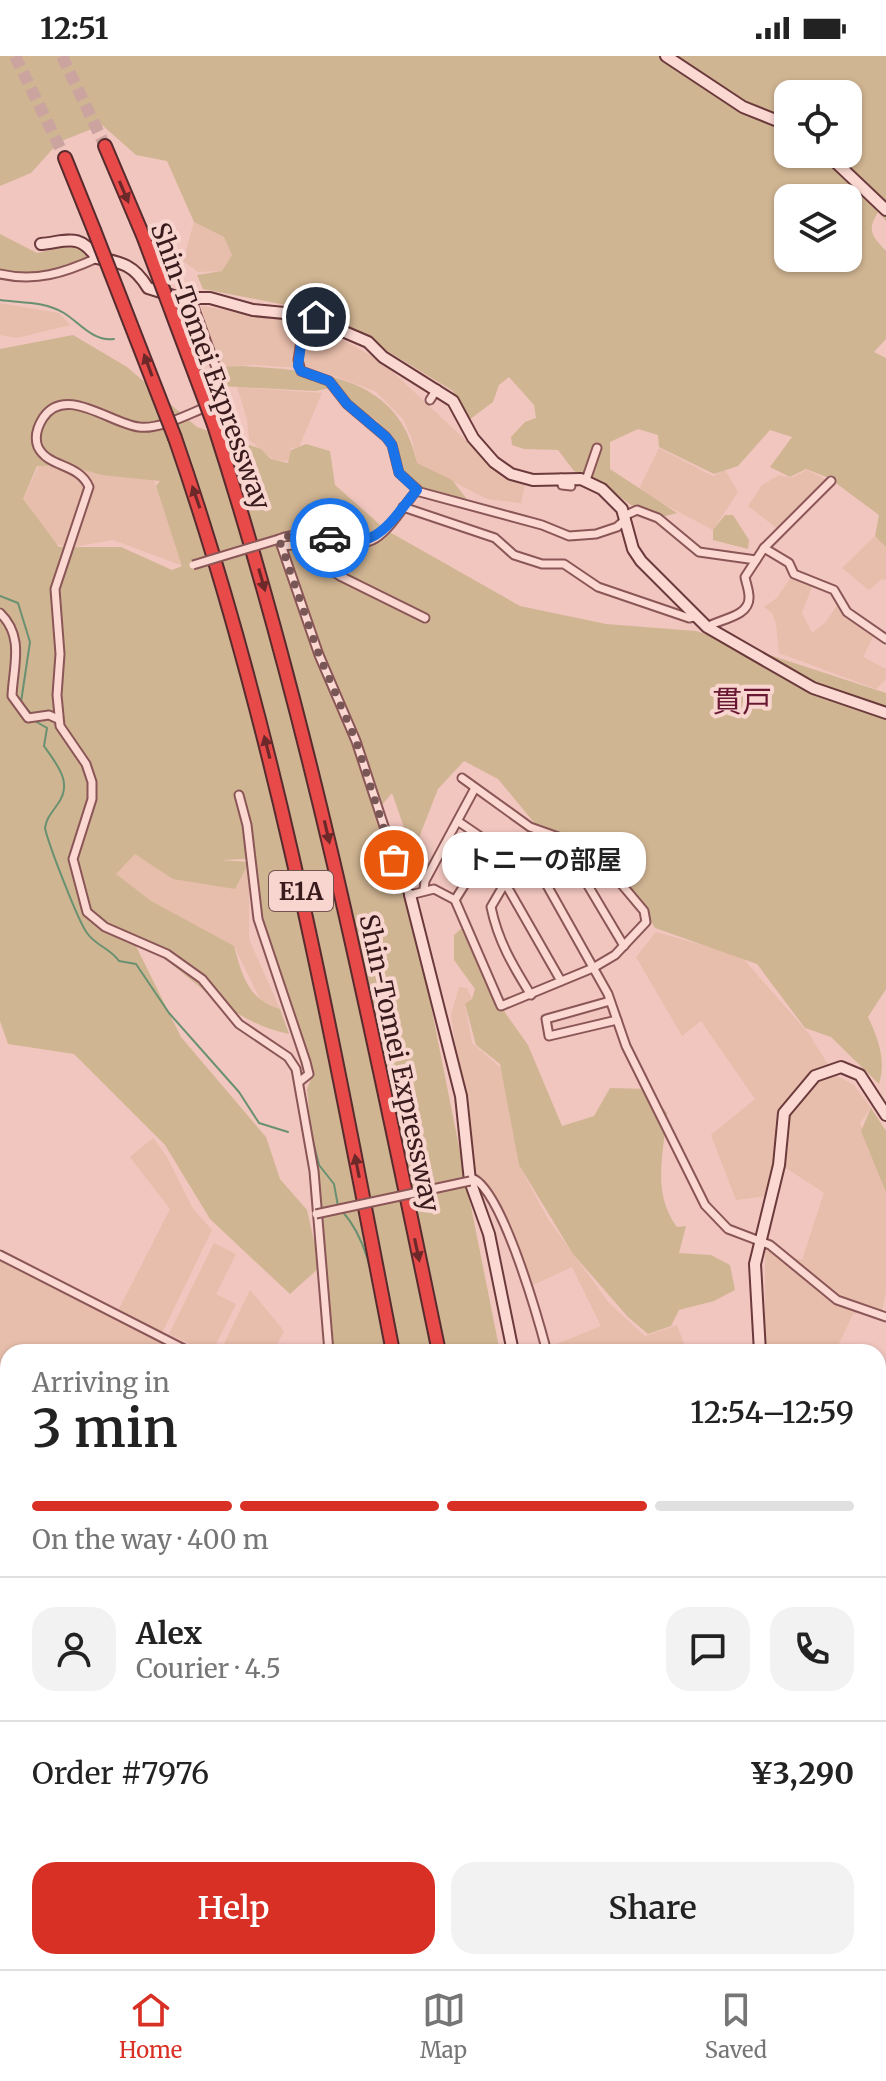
<!DOCTYPE html>
<html lang="en">
<head>
<meta charset="utf-8">
<style>
	:root { --surface:#fff; --page:#f2f2f2; --text:#222; --muted:#767676; --line:#e0e0e0; --accent:#d93025 }
	body { margin:0; font-family:Merriweather,"Noto Sans JP",serif; background:var(--page); color:var(--text); height:100vh; display:flex; flex-direction:column; font-size:30px; white-space:nowrap }
	* { box-sizing:border-box; margin:0 }
	p { font-size:26px; color:var(--muted) }
	.icon { flex:none; width:44px; height:44px; fill:none; stroke:currentColor; stroke-width:2; stroke-linecap:round; stroke-linejoin:round }
	.map { position:relative; flex:1; overflow:hidden }
	.panel { position:absolute; left:0px; top:1288px; width:886px; height:626px; display:flex; flex-direction:column; background:var(--surface); border-radius:24px 24px 0 0; box-shadow:0 2px 6px #0004 }
	.panel>* { flex:none }
	.fabs { position:absolute; left:774px; top:24px; display:grid; gap:16px }
	.fabs a { display:grid; place-items:center; width:88px; height:88px; border-radius:16px; background:var(--surface); box-shadow:0 2px 6px #0004; font-size:40px }
	.pin { position:absolute; display:grid; place-items:center; width:68px; height:68px; color:#fff; margin:-34px; border:4px solid #fff; border-radius:50%; box-shadow:0 2px 8px #0007 }
	.courier { position:absolute; display:grid; place-items:center; width:80px; height:80px; margin:-40px; border:6px solid #1a73e8; border-radius:50%; background:#fff; color:#222; box-shadow:0 2px 10px #0007 }
	.bubble { position:absolute; height:56px; border-radius:24px; background:var(--surface); box-shadow:0 2px 6px #0004; font-size:26px; font-weight:600; line-height:56px; text-align:center }
	.head em { font-style:normal; font-weight:600 }
	.head div { display:flex; flex-direction:column-reverse }
	.head { display:flex; align-items:center; justify-content:space-between; height:136px; padding:0 32px }
	h1 { font-size:52px; font-weight:600; line-height:60px }
	.bar { display:grid; grid-template-columns:repeat(4,1fr); gap:12px 8px; align-content:center; height:96px; padding:0 32px }
	.bar i { height:10px; border-radius:6px; background:var(--line) }
	.bar .current { background:var(--accent) }
	.bar p { grid-column:span 4 }
	.line { display:flex; align-items:center; gap:20px; padding:0 32px; border-top:2px solid var(--line) }
	.line div { flex:1 }
	.round { display:grid; place-items:center; flex:none; width:84px; height:84px; border-radius:24px; background:var(--page) }
	.button { display:flex; gap:16px; margin-top:auto; padding:16px 32px }
	.button a { flex:1; height:92px; border-radius:24px; background:var(--accent); color:#fff; font-size:32px; font-weight:600; line-height:92px; text-align:center }
	.button a+a { background:var(--page); color:var(--text) }
	.status { display:flex; justify-content:space-between; align-items:center; height:56px; padding:0 40px; background:var(--surface); direction:ltr }
	.status svg { height:22px; fill:currentColor }
	.menu { display:flex; justify-content:space-around; align-items:center; height:112px; border-top:2px solid var(--line); background:var(--surface); font-size:22px; color:var(--muted) }
	.menu a { display:grid; justify-items:center; gap:4px }
	.menu .current { color:var(--accent) }
	.map>svg:first-child { display:block }
	.farmland { fill:#e7bdab }
	.green { fill:#d0b592; fill-rule:evenodd }
	.lines { fill:none; stroke-linecap:round; stroke-linejoin:round }
	.stream { stroke:#699171; stroke-width:2 }
	.highway-tunnel { stroke:#cca49f; stroke-width:12; stroke-dasharray:12 6; stroke-linecap:butt }
	.street-casing { stroke:#8b5657; stroke-width:11 }
	.secondary-casing { stroke:#6c393c; stroke-width:14 }
	.highway-casing { stroke:#582b2e; stroke-width:16 }
	.street { stroke:#fbd9d2; stroke-width:7 }
	.secondary { stroke:#fbd9d2; stroke-width:10 }
	.highway { stroke:#e74a48; stroke-width:12 }
	.street-bridge-casing { stroke:#8b5657; stroke-width:11; stroke-linecap:butt }
	.highway-bridge-casing { stroke:#582b2e; stroke-width:16; stroke-linecap:butt }
	.street-bridge { stroke:#fbd9d2; stroke-width:7 }
	.highway-bridge { stroke:#e74a48; stroke-width:12 }
	.oneway { fill:#6d292a }
	.done { stroke:#795756; stroke-width:8; stroke-dasharray:0 14.4 }
	.route { stroke:#1a73e8; stroke-width:10 }
	.labels { text-anchor:middle; dominant-baseline:central; stroke-width:8; stroke-linejoin:round; paint-order:stroke }
	.shield { fill:#f8d5cf; stroke:#725352; stroke-width:2 }
	.shield-label { font-size:24px; font-weight:bold; fill:#391b1d }
	.street-label { font-size:26px; fill:#391b1d; stroke:#f8d5cf }
	.quarter-label { font-size:30px; fill:#691833; stroke:#f8d5cf }
</style>
</head>
<body>
<div class="status"><b>12:51</b><svg viewBox="0 0 49 12"><path d="M0 12V9h3v3zM5 12V6h3v6zM10 12V3h3v9zM15 12V0h3v12zM26 1h20v11H26zM47 4h2v5h-2z"/></svg></div>
<div class="map">
<svg width="886" height="1913" viewBox="0 0 886 1913">
	<rect width="100%" height="100%" fill="#f1c6bf"/>
	<!-- farmland -->
	<g class="farmland">
		<path d="M 194,166 L 224,181 L 232,199 L 222,215 L 198,216 L 183,205 Z"/>
		<path d="M 0,247 L 59,257 L 70,269 L 17,282 L 0,279 Z"/>
		<path d="M 201,250 L 316,269 L 381,305 L 502,418 L 525,428 L 521,447 L 487,443 L 417,407 L 412,383 L 403,363 L 375,335 L 314,313 L 255,309 L 218,311 Z"/>
		<path d="M 237,331 L 322,337 L 299,391 L 291,392 L 289,405 L 274,404 L 249,384 L 247,363 Z"/>
		<path d="M 659,392 L 713,420 L 725,414 L 738,436 L 713,474 L 643,437 L 640,431 Z"/>
		<path d="M 41,405 L 153,422 L 183,510 L 113,484 L 68,492 L 52,486 L 23,443 Z"/>
		<path d="M 807,414 L 829,425 L 779,474 L 748,450 L 762,429 L 779,419 L 791,422 Z"/>
		<path d="M 875,480 L 886,491 L 886,524 L 882,523 L 869,534 L 842,512 Z"/>
		<path d="M 791,521 L 812,531 L 802,557 L 812,577 L 826,566 L 839,546 L 874,579 L 863,601 L 886,613 L 886,623 L 876,633 L 779,597 L 776,568 L 772,557 L 764,551 L 777,542 Z"/>
		<path d="M 133,795 L 173,823 L 249,806 L 249,883 L 280,953 L 261,945 L 234,890 L 146,845 L 116,818 Z"/>
		<path d="M 656,876 L 741,900 L 809,978 L 834,1018 L 854,1029 L 871,1052 L 860,1067 L 886,1128 L 886,1237 L 882,1255 L 853,1258 L 835,1296 L 765,1296 L 765,1194 L 802,1204 L 824,1137 L 783,1110 L 768,1140 L 736,1144 L 711,1079 L 755,1043 L 701,965 L 682,980 L 636,901 Z"/>
		<path d="M 459,931 L 467,932 L 472,943 L 465,949 L 472,987 L 501,1012 L 519,1109 L 548,1163 L 609,1247 L 645,1280 L 677,1269 L 687,1296 L 551,1296 L 549,1291 L 601,1270 L 572,1211 L 533,1229 L 498,1143 L 474,1120 L 451,959 Z"/>
		<path d="M 153,1082 L 167,1101 L 193,1153 L 212,1174 L 162,1277 L 118,1255 L 170,1153 L 130,1101 Z"/>
		<path d="M 214,1187 L 236,1198 L 216,1238 L 236,1248 L 212,1296 L 206,1296 L 169,1278 Z"/>
		<path d="M 0,1203 L 187,1296 L 8,1296 L 8,1343 L 0,1341 Z"/>
		<path d="M 250,1234 L 284,1275 L 273,1296 L 220,1296 Z"/>
		<path d="M 886,1314 L 886,1573 L 878,1564 L 878,1326 Z"/>
		<path d="M 0,1834 L 8,1838 L 8,1906 L 37,1906 L 32,1913 L 0,1913 Z"/>
	</g>
	<!-- green -->
	<g class="green">
		<path d="M 0,0 L 668,0 L 735,52 L 738,41 L 672,0 L 886,0 L 886,165 L 878,156 C 867,175 871,179 886,195 L 886,283 L 874,296 L 886,302 L 886,491 L 875,480 L 879,459 L 829,422 L 806,413 L 790,421 L 770,411 L 792,381 L 770,374 L 738,410 L 714,418 L 659,391 L 658,379 L 638,373 L 610,386 L 610,413 L 677,457 L 662,461 L 631,449 L 601,427 L 574,415 L 558,394 L 524,393 L 512,389 L 511,381 L 525,366 L 536,362 L 534,349 L 509,321 L 499,329 L 493,346 L 469,364 L 453,335 L 338,265 L 296,251 L 203,233 L 197,219 L 222,215 L 232,199 L 224,181 L 194,166 L 167,105 L 136,99 L 102,69 L 59,86 L 31,117 L 0,130 ZM 788,38 L 848,38 L 848,98 L 788,98 ZM 788,142 L 848,142 L 848,202 L 788,202 Z"/>
		<path d="M 0,178 L 37,197 L 59,192 L 83,192 L 88,204 C 60,215 29,223 0,213 Z"/>
		<path d="M 73,279 L 127,311 L 197,371 L 261,393 L 271,403 L 288,407 L 291,394 L 306,388 L 330,395 L 335,429 L 386,474 L 520,550 L 606,568 L 696,575 L 886,637 L 886,933 L 868,961 C 879,984 886,1005 879,1028 L 831,981 L 805,972 L 757,908 L 655,872 L 625,821 L 594,788 L 536,769 L 498,723 L 464,705 L 438,733 L 413,797 L 392,737 L 377,755 L 410,845 L 500,1296 L 331,1296 L 307,1033 L 313,1018 L 265,873 L 246,768 L 246,803 L 221,804 L 249,806 L 235,833 L 173,823 L 135,798 L 116,818 L 151,845 L 234,890 C 242,919 248,944 280,953 L 289,978 C 225,965 184,911 130,878 L 181,981 L 266,1081 L 280,1123 L 307,1154 L 320,1211 L 290,1238 L 210,1163 L 165,1089 L 74,998 L 8,988 L 0,965 L 0,293 ZM 66,409 L 102,419 L 160,425 L 156,430 L 182,510 L 172,514 L 121,491 L 59,491 L 23,443 L 37,410 Z"/>
		<path d="M 242,310 C 317,315 399,318 417,407 L 452,424 L 466,442 L 460,449 L 427,436 L 400,412 L 397,388 L 377,365 L 344,343 L 337,331 L 315,335 L 220,330 L 224,324 L 218,311 Z"/>
		<path d="M 725,459 L 733,459 L 749,484 L 748,493 L 713,484 L 713,474 Z"/>
		<path d="M 463,871 L 506,958 L 528,989 L 562,1070 L 594,1060 L 610,1032 L 648,1033 L 667,1057 C 664,1098 651,1136 677,1171 L 686,1170 L 679,1197 L 711,1199 L 730,1209 L 735,1234 L 714,1245 L 679,1254 L 671,1270 L 648,1278 L 628,1261 L 573,1198 L 519,1109 L 500,1008 L 476,989 L 465,948 L 472,943 L 475,933 L 454,904 L 454,879 Z"/>
		<path d="M 871,1052 L 886,1075 L 886,1136 L 861,1075 Z"/>
		<path d="M 0,1349 L 8,1351 L 8,1447 L 0,1445 Z"/>
		<path d="M 8,1649 L 8,1838 L 0,1834 L 0,1652 Z"/>
		<path d="M 886,1688 L 886,1778 L 878,1780 L 878,1690 Z"/>
		<path d="M 108,1906 L 304,1906 L 311,1913 L 100,1913 Z"/>
		<path d="M 358,1906 L 494,1906 L 493,1913 L 357,1913 Z"/>
	</g>
	<g class="lines">
		<!-- stream -->
		<g class="stream">
			<path d="M 0,244 C 21,247 44,245 64,257 C 80,267 93,286 114,283"/>
			<path d="M 0,540 L 18,547 L 30,586 L 21,646 L 32,659"/>
			<path d="M 35,665 L 47,672 L 44,690 C 57,709 74,727 57,749 C 51,758 47,761 45,772 C 48,787 78,865 87,877 C 96,890 110,892 119,905 L 136,908 L 169,957 L 239,1036 L 259,1067 L 288,1076"/>
			<path d="M 311,1078 L 319,1109 L 334,1128 L 338,1150"/>
			<path d="M 342,1155 C 371,1187 375,1236 383,1277"/>
		</g>
		<!-- highway-tunnel -->
		<g class="highway-tunnel">
			<path d="M 15,0 L 65,102"/>
			<path d="M 62,0 L 105,90"/>
		</g>
		<defs>
			<g id="street">
				<path d="M 0,218 C 36,226 64,217 97,202"/>
				<path d="M 191,242 L 219,320 L 209,350 C 190,357 160,374 139,371 C 111,368 65,328 43,362 C 38,370 34,381 38,391 C 48,412 79,407 89,431 L 55,533 L 60,598 L 57,639 L 60,670 L 86,708 L 92,726 L 92,743 L 73,803 L 87,856 L 105,871 L 167,898 L 202,923 L 239,968 L 288,1001 L 296,1013 L 314,1115 L 329,1296"/>
				<path d="M 305,259 L 298,304 L 301,315 L 329,325 L 347,348 L 386,381 L 392,389 L 399,417 L 420,436 L 542,469 L 569,480 L 596,478 L 617,471 L 625,464"/>
				<path d="M 430,344 L 437,333"/>
				<path d="M 561,422 L 562,429 L 571,430"/>
				<path d="M 586,424 L 597,392"/>
				<path d="M 831,425 L 764,492 L 789,507 L 794,518 L 834,534 L 847,556 L 886,583"/>
				<path d="M 417,434 C 405,448 391,472 376,482 C 349,499 316,468 279,483 L 319,599 L 356,685 L 403,828 L 410,839 L 434,833 L 455,844 L 501,950 L 593,912 L 615,899 L 646,866 L 644,855 L 592,793 L 530,771 L 462,722"/>
				<path d="M 403,451 L 495,482 L 514,499 L 542,508 L 564,508 L 598,531 L 689,562 L 695,561"/>
				<path d="M 624,460 L 637,454 L 658,462 L 699,496 L 756,504"/>
				<path d="M 282,490 L 293,489 L 340,520 L 425,562"/>
				<path d="M 0,557 C 25,581 13,611 12,640 L 28,662 L 49,659 L 58,663"/>
				<path d="M 707,571 C 719,563 750,561 749,541 C 749,534 746,527 745,521 L 764,492"/>
				<path d="M 239,739 L 247,769 L 258,863 L 306,1006 L 309,1018 L 299,1026"/>
				<path d="M 459,766 L 544,824 L 608,938 L 626,990 L 705,1149 L 728,1173 L 770,1189 L 837,1244 L 886,1261"/>
				<path d="M 520,804 L 505,827 L 561,925"/>
				<path d="M 574,806 L 624,890"/>
				<path d="M 544,824 L 574,806 L 582,788"/>
				<path d="M 505,827 L 491,851 C 498,885 513,910 531,939"/>
				<path d="M 424,833 L 425,825 L 475,732"/>
				<path d="M 455,844 L 492,785"/>
				<path d="M 610,945 L 546,963 L 549,980 L 617,964"/>
				<path d="M 470,1125 L 474,1123 C 503,1138 538,1262 547,1296"/>
				<path d="M 0,1199 L 190,1296"/>
				<path d="M 0,1344 L 8,1345"/>
				<path d="M 878,1495 L 886,1501"/>
				<path d="M 0,1646 L 8,1643"/>
				<path d="M 878,1686 L 886,1689"/>
				<path d="M 277,1913 L 286,1906"/>
			</g>
			<g id="secondary">
				<path d="M 666,0 L 743,51 L 788,69"/>
				<path d="M 827,98 L 886,154"/>
				<path d="M 41,188 C 69,185 79,177 97,202 C 122,206 134,209 148,232 L 180,242 L 210,242 L 253,254 L 305,259 L 368,286 L 383,301 L 453,345 L 473,382 L 494,406 L 511,418 L 533,424 L 581,423 L 602,433 L 622,453 L 633,493 L 641,505 L 707,571 L 813,632 L 886,657"/>
				<path d="M 410,839 L 461,1040 L 470,1125 L 489,1178 L 513,1296"/>
				<path d="M 760,1296 L 755,1208 L 779,1109 L 784,1057 L 815,1020 L 841,1011 L 860,1019 L 886,1059"/>
				<path d="M 0,1537 L 8,1536"/>
				<path d="M 878,1623 L 886,1624"/>
				<path d="M 0,1692 L 8,1688"/>
			</g>
			<g id="highway">
				<path d="M 105,90 L 144,182"/>
				<path d="M 65,102 L 94,174"/>
				<path d="M 214,369 C 312,673 374,984 439,1296"/>
				<path d="M 175,382 C 278,679 333,988 393,1296"/>
				<path d="M 515,1906 L 517,1913"/>
				<path d="M 563,1906 L 564,1913"/>
			</g>
		</defs>
		<!-- street casing -->
		<use href="#street" class="street-casing"/>
		<!-- secondary casing -->
		<use href="#secondary" class="secondary-casing"/>
		<!-- highway casing -->
		<use href="#highway" class="highway-casing"/>
		<!-- street -->
		<use href="#street" class="street"/>
		<!-- secondary -->
		<use href="#secondary" class="secondary"/>
		<!-- highway -->
		<use href="#highway" class="highway"/>
		<defs>
			<g id="street-bridge">
				<path d="M 193,509 L 279,483"/>
				<path d="M 316,1158 L 470,1125"/>
			</g>
			<g id="highway-bridge">
				<path d="M 94,174 L 175,382"/>
				<path d="M 144,182 L 214,369"/>
			</g>
		</defs>
		<!-- street-bridge casing -->
		<use href="#street-bridge" class="street-bridge-casing"/>
		<!-- highway-bridge casing -->
		<use href="#highway-bridge" class="highway-bridge-casing"/>
		<!-- street-bridge -->
		<use href="#street-bridge" class="street-bridge"/>
		<!-- highway-bridge -->
		<use href="#highway-bridge" class="highway-bridge"/>
	</g>
	<!-- one-way arrows -->
	<defs><path id="oneway-solid" d="M-6-.8H1V-3.2L6.5 0L1 3.2V.8H-6Z" transform="scale(2)"/></defs>
	<g class="oneway">
		<use href="#oneway-solid" transform="translate(124 136) rotate(67)"/>
		<use href="#oneway-solid" transform="translate(148 309) rotate(-110)"/>
		<use href="#oneway-solid" transform="translate(196 441) rotate(-109)"/>
		<use href="#oneway-solid" transform="translate(262 524) rotate(74)"/>
		<use href="#oneway-solid" transform="translate(267 691) rotate(-104)"/>
		<use href="#oneway-solid" transform="translate(327 776) rotate(77)"/>
		<use href="#oneway-solid" transform="translate(357 1110) rotate(-101)"/>
		<use href="#oneway-solid" transform="translate(417 1194) rotate(78)"/>
	</g>
	<g class="lines">
		<!-- done -->
		<path class="done" d="M 330,482 L 301,476 L 279,483 L 319,599 L 356,685 L 394,804"/>
		<!-- route -->
		<path class="route" d="M 316,261 L 305,259 L 298,310 L 301,315 L 329,325 L 347,348 L 386,381 L 392,389 L 399,417 L 417,434 C 389,467 378,495 330,482"/>
	</g>
	<g class="labels">
		<!-- shield labels -->
		<rect class="shield" x="269" y="815" width="64" height="40" rx="6"/>
		<g class="shield-label">
			<text x="301" y="835">E1A</text>
		</g>
		<!-- street labels -->
		<g class="street-label">
			<text transform="translate(211 310) rotate(70)">Shin-Tomei Expressway</text>
			<text transform="translate(400 1007) rotate(78)">Shin-Tomei Expressway</text>
		</g>
		<!-- quarter labels -->
		<g class="quarter-label">
			<text x="742" y="645">貫戸</text>
		</g>
	</g>
</svg>
<div class="fabs">
<a><svg class="icon" aria-label="locate" viewBox="0 0 24 24"><circle cx="12" cy="12" r="6"/><path d="M12 2v4M12 18v4M2 12h4M18 12h4"/></svg></a>
<a><svg class="icon" aria-label="layers" viewBox="0 0 24 24"><path d="M12 4l9 5-9 5-9-5zM3 14l9 5 9-5"/></svg></a>
</div>
<div class="pin" style="left:394px;top:804px;background:#ea580c"><svg class="icon" aria-label="bag" viewBox="0 0 24 24"><path d="M5 8h14l-1 12H6zM9 8a3 3 0 0 1 6 0"/></svg></div>
<div class="pin" style="left:316px;top:261px;background:#1f2937"><svg class="icon" aria-label="home" viewBox="0 0 24 24"><path d="M3 11l9-7 9 7M6 9v11h12V9"/></svg></div>
<div class="courier" style="left:330px;top:482px"><svg class="icon" aria-label="car" viewBox="0 0 24 24"><path d="M5 17H2v-5l4-1 3-4h7l3 4 3 1v5h-3M9 17h6M6 11h13"/><circle cx="7" cy="17" r="2"/><circle cx="17" cy="17" r="2"/></svg></div>
<div class="bubble" style="left:442px;top:776px;width:204px">トニーの部屋</div>
<section class="panel">
<div class="head"><div><h1>3 min</h1><p>Arriving in</p></div><em>12:54–12:59</em></div>
<div class="bar"><i class="current"></i><i class="current"></i><i class="current"></i><i></i><p>On the way · 400 m</p></div>
<div class="line" style="height:144px"><a class="round"><svg class="icon" aria-label="person" viewBox="0 0 24 24"><circle cx="12" cy="8" r="4"/><path d="M4 21q1-7 8-7t8 7"/></svg></a><div><b>Alex</b><p>Courier · 4.5</p></div><a class="round"><svg class="icon" aria-label="chat" viewBox="0 0 24 24"><path d="M4 5h16v11H9l-5 4z"/></svg></a><a class="round"><svg class="icon" aria-label="phone" viewBox="0 0 24 24"><path d="M5 4h4l2 5-3 2q2 4 5 5l2-3 5 2v4C11 20 4 13 5 4z"/></svg></a></div>
<div class="line" style="height:104px"><div>Order #7976</div><b>¥3,290</b></div>
<div class="button"><a>Help</a><a>Share</a></div>
</section>
</div>
<nav class="menu">
<a class="current"><svg class="icon" aria-label="home" viewBox="0 0 24 24"><path d="M3 11l9-7 9 7M6 9v11h12V9"/></svg>Home</a>
<a><svg class="icon" aria-label="map" viewBox="0 0 24 24"><path d="M3 6l6-2 6 2 6-2v14l-6 2-6-2-6 2zM9 4v14M15 6v14"/></svg>Map</a>
<a><svg class="icon" aria-label="saved" viewBox="0 0 24 24"><path d="M7 4h10v16l-5-4-5 4z"/></svg>Saved</a>
</nav>
</body>
</html>
